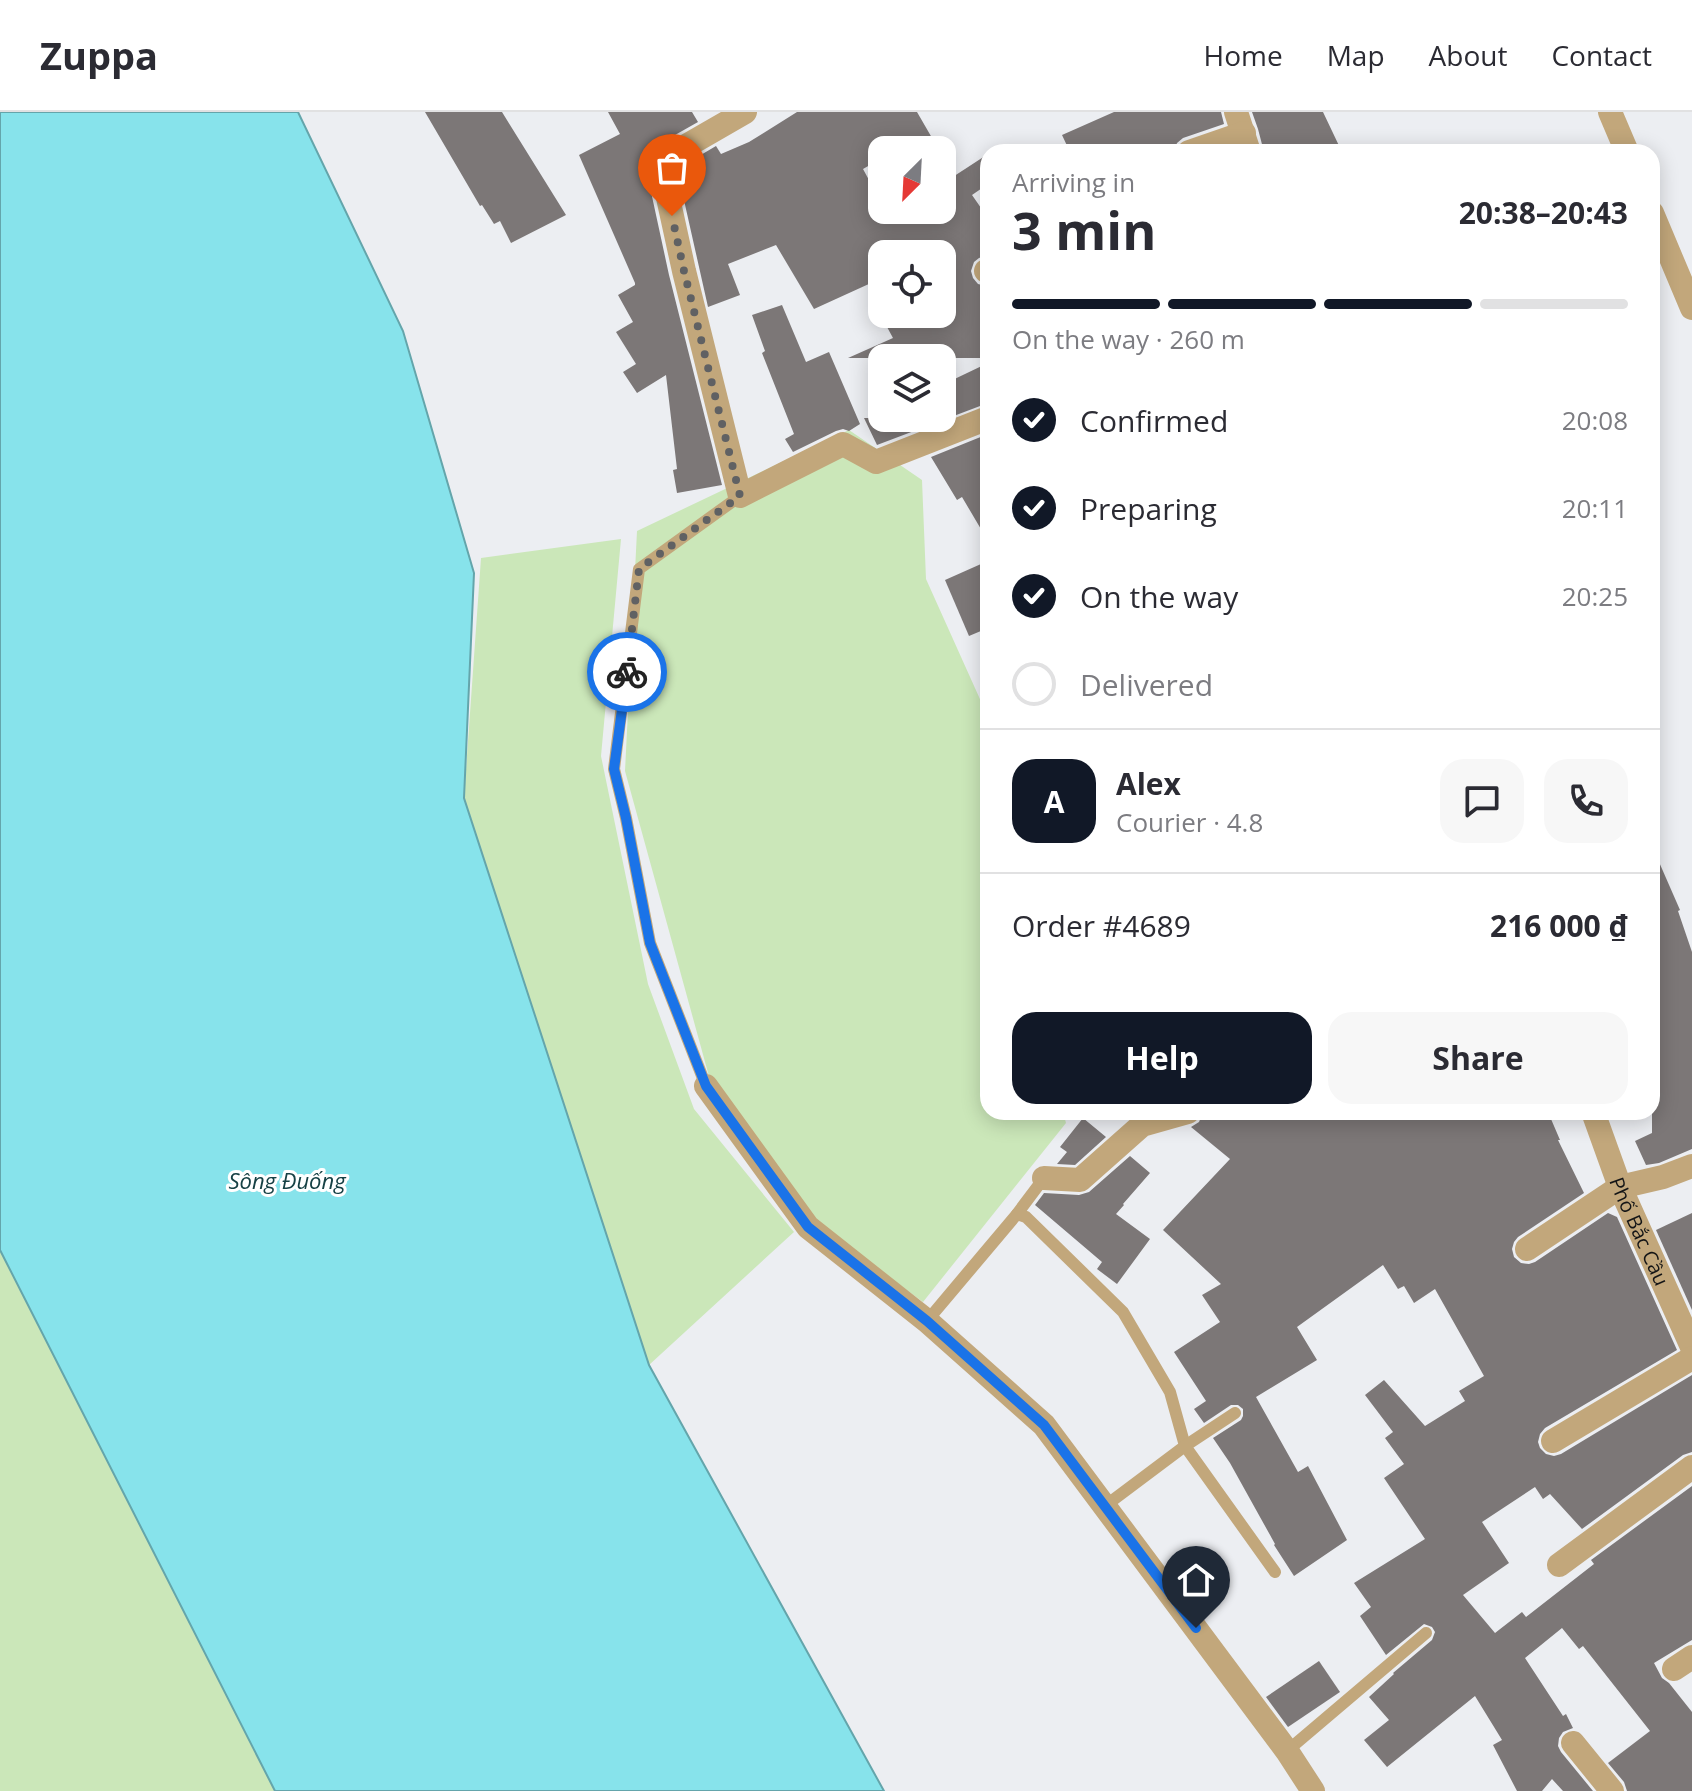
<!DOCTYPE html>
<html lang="en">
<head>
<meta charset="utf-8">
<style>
	:root { --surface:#fff; --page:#f7f7f7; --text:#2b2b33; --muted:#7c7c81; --line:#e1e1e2; --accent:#111827 }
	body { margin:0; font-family:"Open Sans",sans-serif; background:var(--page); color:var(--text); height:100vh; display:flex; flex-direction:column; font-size:30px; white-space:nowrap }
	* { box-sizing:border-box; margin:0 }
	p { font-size:26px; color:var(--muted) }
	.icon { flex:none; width:44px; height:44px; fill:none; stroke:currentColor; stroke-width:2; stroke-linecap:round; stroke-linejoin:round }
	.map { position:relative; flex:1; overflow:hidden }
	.details { position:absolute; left:980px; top:32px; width:680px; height:976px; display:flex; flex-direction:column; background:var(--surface); border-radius:24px; box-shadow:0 4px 20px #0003 }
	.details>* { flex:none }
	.needle { width:52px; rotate:204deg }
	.controls { position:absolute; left:868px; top:24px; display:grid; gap:16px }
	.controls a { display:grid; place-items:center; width:88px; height:88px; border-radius:16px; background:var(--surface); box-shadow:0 4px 20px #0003; font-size:40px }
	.pin { position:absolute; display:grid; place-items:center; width:68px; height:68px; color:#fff; margin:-82px -34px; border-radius:50% 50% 50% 0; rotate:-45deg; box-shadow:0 0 8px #0007 }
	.pin .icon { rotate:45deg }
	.courier { position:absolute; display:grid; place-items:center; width:80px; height:80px; margin:-40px; border:6px solid #1a73e8; border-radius:50%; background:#fff; color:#222; box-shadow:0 2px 10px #0007 }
	.overview em { font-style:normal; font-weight:700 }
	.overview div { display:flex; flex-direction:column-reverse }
	.overview { display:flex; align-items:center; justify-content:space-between; height:136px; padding:0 32px }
	h1 { font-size:52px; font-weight:700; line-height:60px }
	.bar { display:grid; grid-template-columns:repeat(4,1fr); gap:12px 8px; align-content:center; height:96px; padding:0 32px }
	.bar i { height:10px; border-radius:6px; background:var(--line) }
	.bar .on { background:var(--accent) }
	.bar p { grid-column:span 4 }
	.line { display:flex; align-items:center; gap:20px; padding:0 32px; border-top:2px solid var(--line) }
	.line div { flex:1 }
	.round { display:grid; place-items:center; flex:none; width:84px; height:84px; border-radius:24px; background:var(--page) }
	ol { padding:0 32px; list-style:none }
	li { display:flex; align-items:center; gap:24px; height:88px }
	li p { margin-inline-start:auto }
	li .icon { padding:8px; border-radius:50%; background:var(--accent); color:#fff; stroke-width:4 }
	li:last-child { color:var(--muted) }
	li i { width:44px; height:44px; border:4px solid var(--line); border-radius:50% }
	.primary-button { display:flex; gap:16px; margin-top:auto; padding:16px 32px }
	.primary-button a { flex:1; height:92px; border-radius:24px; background:var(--accent); color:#fff; font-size:32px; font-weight:700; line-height:92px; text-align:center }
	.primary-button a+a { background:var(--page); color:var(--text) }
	header { display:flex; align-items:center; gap:48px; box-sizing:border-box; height:112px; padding:0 40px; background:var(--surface); border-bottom:2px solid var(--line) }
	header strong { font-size:38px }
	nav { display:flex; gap:44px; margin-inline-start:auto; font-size:28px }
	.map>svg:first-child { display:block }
	.green { fill:#cbe7b9 }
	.water { fill:#87e3eb; stroke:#64a5ab; stroke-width:2 }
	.building { fill:#7c7777 }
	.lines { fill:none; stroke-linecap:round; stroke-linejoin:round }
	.service { stroke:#c2a77b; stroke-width:12 }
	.minor { stroke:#c2a77b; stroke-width:24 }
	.done { stroke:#606163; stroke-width:8; stroke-dasharray:0 14.4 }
	.route { stroke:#1a73e8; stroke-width:10 }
	.labels { text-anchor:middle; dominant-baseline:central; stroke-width:6; stroke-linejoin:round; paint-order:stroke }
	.street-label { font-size:20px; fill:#141516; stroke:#fff }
	.water-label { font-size:22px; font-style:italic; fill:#164145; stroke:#fff }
</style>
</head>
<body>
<header>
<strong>Zuppa</strong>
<nav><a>Home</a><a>Map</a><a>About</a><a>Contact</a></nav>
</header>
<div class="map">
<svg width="1692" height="1679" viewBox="0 0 1692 1679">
	<rect width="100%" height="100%" fill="#eceef2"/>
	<!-- green -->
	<g class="green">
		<path d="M 849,318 L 922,368 L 926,467 L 988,605 L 988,1000 L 1063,1000 L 1066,1011 L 923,1190 L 817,1112 L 710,968 L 625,659 L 637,419 Z"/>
		<path d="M 621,427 L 601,644 L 648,872 L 694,997 L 794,1120 L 649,1253 L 464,686 L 481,446 Z"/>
		<path d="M 0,1138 L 275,1679 L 0,1679 Z"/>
	</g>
	<!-- water -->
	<path class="water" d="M 0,0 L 298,0 L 403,219 L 474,461 L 464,686 L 649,1253 L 884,1679 L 275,1679 L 0,1138 Z"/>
	<!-- building -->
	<g class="building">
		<path d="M 425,0 L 502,0 L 566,103 L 511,131 L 500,109 L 494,112 L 482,93 L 480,94 Z"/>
		<path d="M 608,0 L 692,0 L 698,10 L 652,36 L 646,44 L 645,52 L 669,163 L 722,373 L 677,381 L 673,358 L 677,357 L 666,263 L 637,281 L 623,260 L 636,252 L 616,220 L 633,210 L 618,183 L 635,173 L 635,171 L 579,43 L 620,22 Z"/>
		<path d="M 797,0 L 917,0 L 939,38 L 882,38 L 882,46 L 863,57 L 882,92 L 882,98 L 942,98 L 942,72 L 988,42 L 988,72 L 972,83 L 988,106 L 988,143 L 979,146 L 974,150 L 971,159 L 973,166 L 978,172 L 986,174 L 988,179 L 988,246 L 848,246 L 893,226 L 880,202 L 942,202 L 942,142 L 882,142 L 882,166 L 814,197 L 776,133 L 728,152 L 740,183 L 708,195 L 677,57 L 716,34 L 721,42 L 749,30 Z"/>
		<path d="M 1114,0 L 1221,0 L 1224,12 L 1183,26 L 1177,31 L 1174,40 L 1070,40 L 1062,23 Z"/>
		<path d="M 1252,0 L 1323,0 L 1342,40 L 1264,40 L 1258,17 Z"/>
		<path d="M 782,193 L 806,250 L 829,240 L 860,312 L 849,319 L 843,317 L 836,319 L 793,340 L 785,327 L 794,322 L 762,241 L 765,239 L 752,203 Z"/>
		<path d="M 988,251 L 988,291 L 877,333 L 864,306 L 942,306 L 942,273 Z"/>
		<path d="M 988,322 L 988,429 L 962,385 L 957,388 L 931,345 Z"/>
		<path d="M 981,452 L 988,469 L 988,516 L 969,524 L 945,468 Z"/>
		<path d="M 1652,734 L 1680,798 L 1678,799 L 1692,840 L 1692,1037 L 1659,1051 L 1646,1053 L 1635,1029 L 1652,1021 Z"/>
		<path d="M 1203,1000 L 1548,1000 L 1560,1028 L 1558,1028 L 1584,1081 L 1518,1125 L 1514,1130 L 1512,1137 L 1514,1145 L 1521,1151 L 1529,1152 L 1535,1150 L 1608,1101 L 1617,1105 L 1677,1238 L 1545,1316 L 1540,1322 L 1538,1330 L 1540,1336 L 1546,1342 L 1554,1344 L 1561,1342 L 1692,1263 L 1692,1340 L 1683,1343 L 1582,1417 L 1550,1382 L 1543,1387 L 1535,1375 L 1482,1410 L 1509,1451 L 1463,1483 L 1495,1521 L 1522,1500 L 1526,1505 L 1594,1452 L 1591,1448 L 1692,1374 L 1692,1528 L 1654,1551 L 1662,1566 L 1669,1571 L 1692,1600 L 1692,1679 L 1627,1679 L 1624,1670 L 1608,1651 L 1650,1619 L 1583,1534 L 1579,1537 L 1562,1516 L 1525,1546 L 1563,1604 L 1566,1602 L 1573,1616 L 1563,1620 L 1559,1626 L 1558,1634 L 1561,1640 L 1593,1679 L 1563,1679 L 1552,1667 L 1542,1679 L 1517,1679 L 1493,1633 L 1502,1628 L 1475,1584 L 1387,1655 L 1364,1628 L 1389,1608 L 1369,1585 L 1394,1562 L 1393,1561 L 1432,1528 L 1435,1520 L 1432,1515 L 1424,1512 L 1386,1543 L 1360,1504 L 1371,1495 L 1354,1471 L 1425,1427 L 1384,1366 L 1404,1352 L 1385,1326 L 1393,1320 L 1365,1283 L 1384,1268 L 1425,1314 L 1465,1289 L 1459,1279 L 1484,1264 L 1435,1177 L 1414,1191 L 1404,1174 L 1398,1177 L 1383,1153 L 1297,1215 L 1317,1248 L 1256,1285 L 1298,1360 L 1308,1354 L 1347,1428 L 1294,1464 L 1274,1433 L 1275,1432 L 1230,1351 L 1213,1326 L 1241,1308 L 1243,1304 L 1243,1297 L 1238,1293 L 1231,1293 L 1204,1311 L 1194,1297 L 1206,1289 L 1174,1240 L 1220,1210 L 1202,1183 L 1221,1172 L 1163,1118 L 1230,1047 L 1191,1015 L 1199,1010 Z"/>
		<path d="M 1083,1006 L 1106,1025 L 1075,1053 L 1057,1052 L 1067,1040 L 1060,1035 Z"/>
		<path d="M 1130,1044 L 1150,1061 L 1123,1092 L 1124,1093 L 1116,1102 L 1150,1127 L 1117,1172 L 1097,1157 L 1102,1150 L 1035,1093 L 1044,1081 L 1079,1083 L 1089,1080 Z"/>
		<path d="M 1692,1101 L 1692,1198 L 1656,1118 Z"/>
		<path d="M 1319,1549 L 1340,1580 L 1288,1615 L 1266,1585 Z"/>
	</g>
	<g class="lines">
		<!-- service -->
		<g class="service">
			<path d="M 706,974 L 650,831 L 626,706 L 614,657 L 639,457 L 740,384"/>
			<path d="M 1017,1102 L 1044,1066"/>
			<path d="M 927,1209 L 1017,1102 L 1026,1105 L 1123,1200 L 1170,1280 L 1185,1334 L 1105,1394"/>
			<path d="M 1235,1301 L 1185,1334 L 1275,1460"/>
			<path d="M 1287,1639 L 1426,1521"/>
		</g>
		<!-- minor -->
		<g class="minor">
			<path d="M 745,0 L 660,49 L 684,159 L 740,384 L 843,332 L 876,350 L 988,306"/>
			<path d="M 1236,0 L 1249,40"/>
			<path d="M 1610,0 L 1627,40"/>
			<path d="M 1189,40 L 1244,21"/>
			<path d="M 1652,101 L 1692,196"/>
			<path d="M 986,159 L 988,158"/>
			<path d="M 706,974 L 808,1115 L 927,1209 L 1044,1313 L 1287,1639 L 1313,1679"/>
			<path id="s1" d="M 1593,1000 L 1620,1075 L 1692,1235"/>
			<path d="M 1044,1066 L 1080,1068 L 1142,1013 L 1188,1000"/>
			<path d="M 1527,1137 L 1620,1075 L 1663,1065 L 1692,1054"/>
			<path d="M 1553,1329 L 1692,1246"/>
			<path d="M 1559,1453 L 1692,1355"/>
			<path d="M 1674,1557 L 1692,1545"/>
			<path d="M 1573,1631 L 1612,1679"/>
		</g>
	</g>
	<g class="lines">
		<!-- done -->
		<path class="done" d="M 627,560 L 639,457 L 740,384 L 684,159 L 672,104"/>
		<!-- route -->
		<path class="route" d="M 627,560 L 614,657 L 626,706 L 650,831 L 706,974 L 808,1115 L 927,1209 L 1044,1313 L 1196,1516"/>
	</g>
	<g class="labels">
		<!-- street labels -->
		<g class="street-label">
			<text stroke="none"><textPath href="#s1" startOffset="128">Phố Bắc Cầu</textPath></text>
		</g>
		<!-- water labels -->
		<g class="water-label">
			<text x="287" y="1068">Sông Đuống</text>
		</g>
	</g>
</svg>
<div class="controls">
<a><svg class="needle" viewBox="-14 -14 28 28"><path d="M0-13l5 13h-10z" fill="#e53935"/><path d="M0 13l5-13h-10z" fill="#7c7c81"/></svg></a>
<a><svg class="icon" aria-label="locate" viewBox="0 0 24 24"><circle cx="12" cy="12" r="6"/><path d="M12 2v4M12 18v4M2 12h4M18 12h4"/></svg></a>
<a><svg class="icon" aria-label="layers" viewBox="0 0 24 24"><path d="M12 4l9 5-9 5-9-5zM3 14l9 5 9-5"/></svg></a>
</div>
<div class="pin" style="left:672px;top:104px;background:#ea580c"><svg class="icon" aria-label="bag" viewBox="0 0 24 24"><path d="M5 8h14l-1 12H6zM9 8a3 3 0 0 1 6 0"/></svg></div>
<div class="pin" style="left:1196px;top:1516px;background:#1f2937"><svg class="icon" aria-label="home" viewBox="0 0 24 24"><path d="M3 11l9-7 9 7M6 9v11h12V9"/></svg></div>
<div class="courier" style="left:627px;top:560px"><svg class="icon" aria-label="bike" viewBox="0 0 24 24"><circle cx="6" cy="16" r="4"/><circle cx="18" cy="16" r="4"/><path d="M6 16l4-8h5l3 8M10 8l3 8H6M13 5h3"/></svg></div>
<section class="details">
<div class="overview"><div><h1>3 min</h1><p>Arriving in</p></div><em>20:38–20:43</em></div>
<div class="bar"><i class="on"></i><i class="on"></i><i class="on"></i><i></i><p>On the way · 260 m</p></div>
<ol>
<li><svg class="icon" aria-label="check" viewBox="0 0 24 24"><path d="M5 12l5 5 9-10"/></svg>Confirmed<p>20:08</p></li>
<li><svg class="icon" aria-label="check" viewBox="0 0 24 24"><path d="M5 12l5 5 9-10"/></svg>Preparing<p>20:11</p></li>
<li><svg class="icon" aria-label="check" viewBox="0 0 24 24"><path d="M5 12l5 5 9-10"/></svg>On the way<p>20:25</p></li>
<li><i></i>Delivered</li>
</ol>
<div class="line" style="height:144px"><b class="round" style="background:var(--accent);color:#fff">A</b><div><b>Alex</b><p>Courier · 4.8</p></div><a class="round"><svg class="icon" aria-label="chat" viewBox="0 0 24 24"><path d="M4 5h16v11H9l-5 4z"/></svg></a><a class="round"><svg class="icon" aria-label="phone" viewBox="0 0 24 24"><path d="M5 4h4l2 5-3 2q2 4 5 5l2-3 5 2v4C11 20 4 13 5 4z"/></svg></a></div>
<div class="line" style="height:104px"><div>Order #4689</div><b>216 000 ₫</b></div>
<div class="primary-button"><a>Help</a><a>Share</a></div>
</section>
</div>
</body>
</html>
